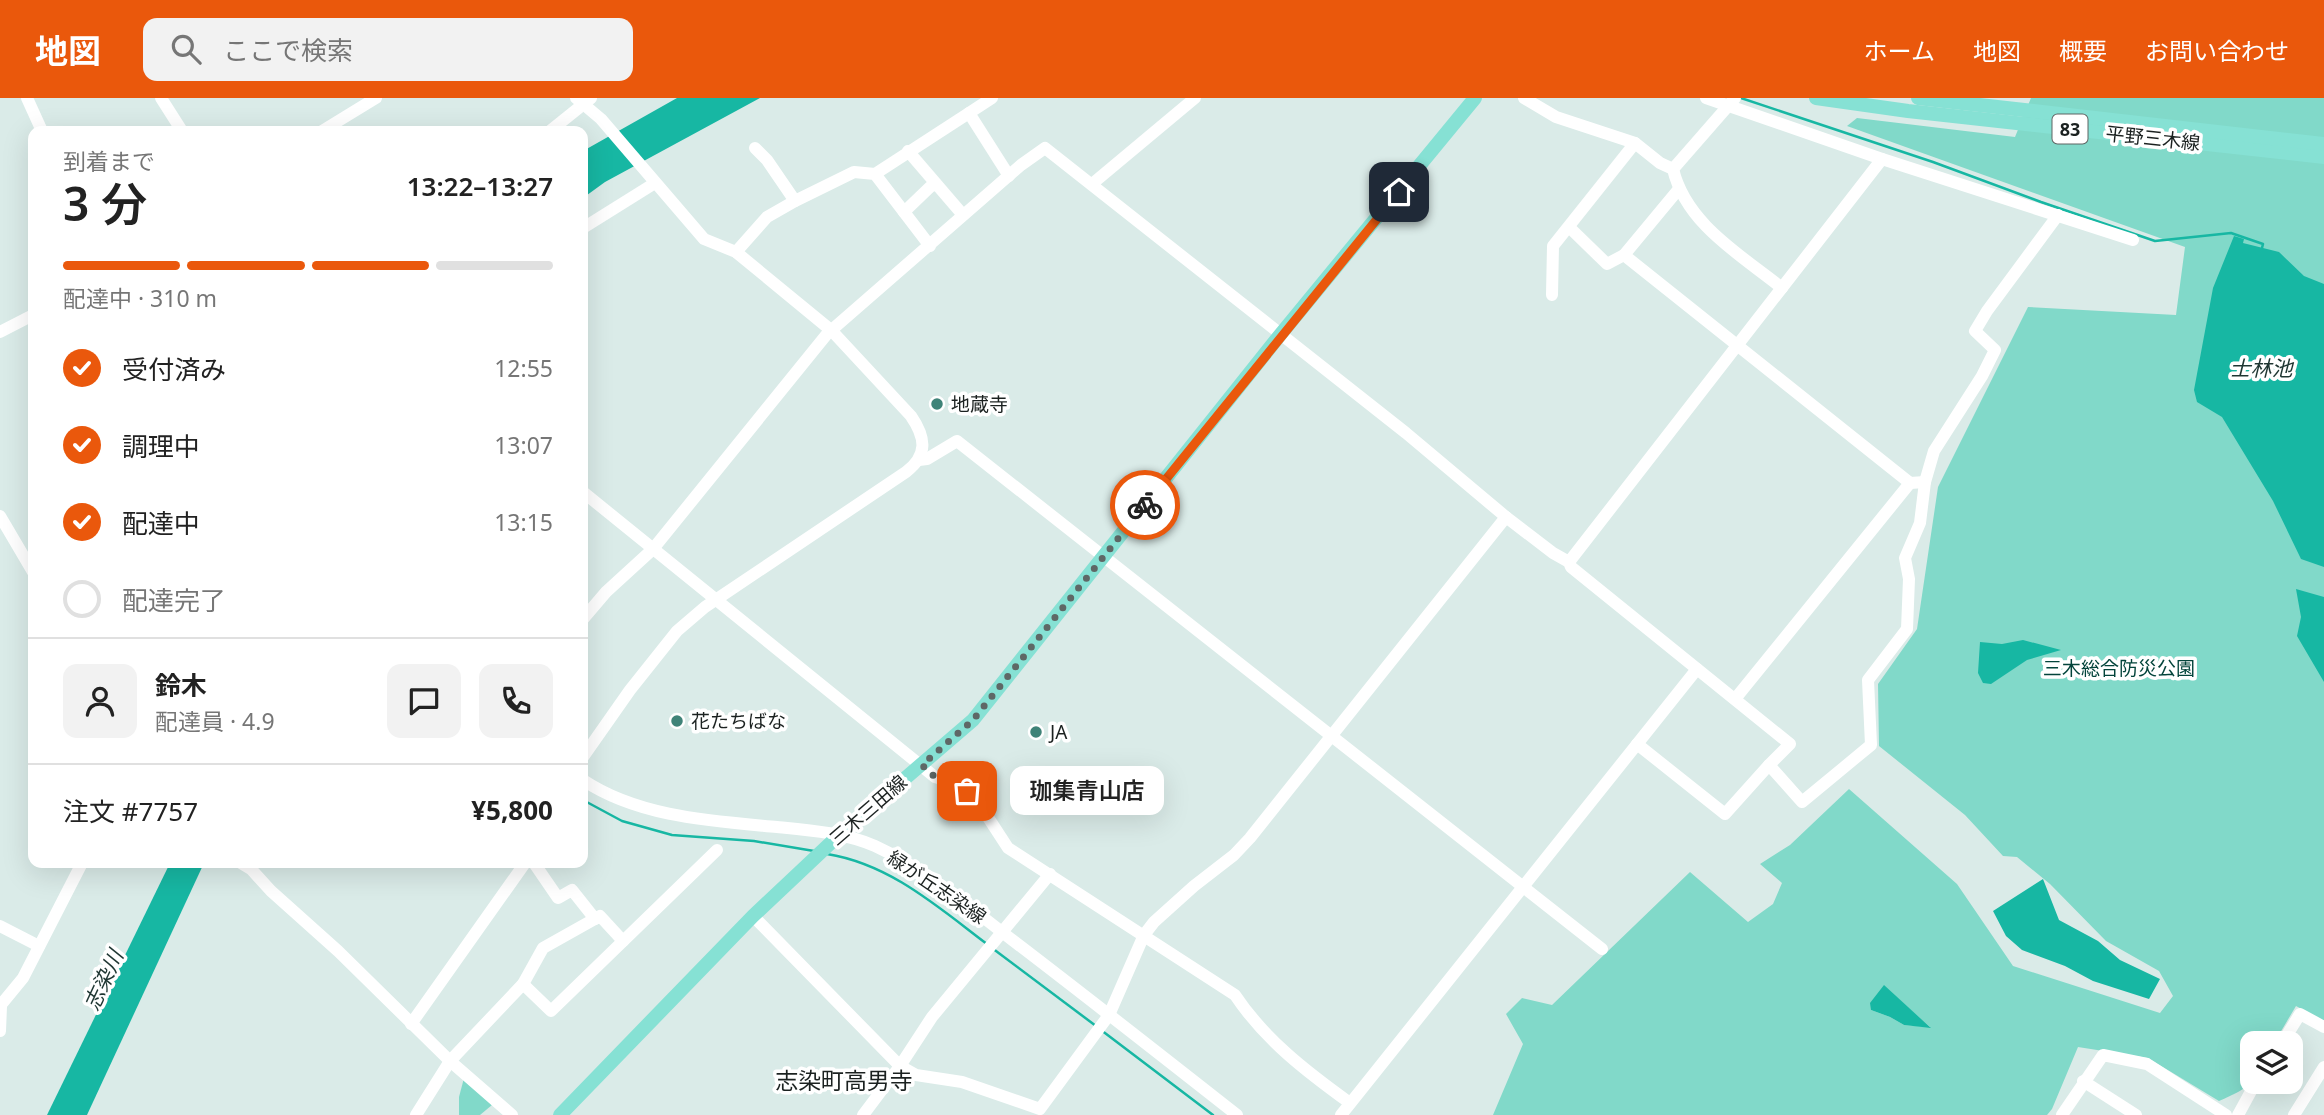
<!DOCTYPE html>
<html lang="ja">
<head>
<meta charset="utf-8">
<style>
	:root { --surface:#fff; --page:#f2f2f2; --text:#222; --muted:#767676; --line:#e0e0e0; --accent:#ea580c }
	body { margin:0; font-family:"Noto Sans","Noto Sans JP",sans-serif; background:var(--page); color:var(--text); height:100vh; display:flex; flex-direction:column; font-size:26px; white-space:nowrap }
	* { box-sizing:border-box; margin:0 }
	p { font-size:23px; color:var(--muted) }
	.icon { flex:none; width:38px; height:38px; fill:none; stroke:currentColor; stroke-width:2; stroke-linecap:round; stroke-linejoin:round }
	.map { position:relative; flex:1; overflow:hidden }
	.drawer { position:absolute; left:28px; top:28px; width:560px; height:742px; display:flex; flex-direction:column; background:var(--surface); border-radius:14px; box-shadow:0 7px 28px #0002 }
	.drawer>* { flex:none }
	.tools { position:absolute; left:2240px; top:933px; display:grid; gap:14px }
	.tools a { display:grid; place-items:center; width:63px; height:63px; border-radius:14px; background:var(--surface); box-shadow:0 7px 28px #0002; font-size:35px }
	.pin { position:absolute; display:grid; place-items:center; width:60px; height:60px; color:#fff; margin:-30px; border-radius:14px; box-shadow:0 4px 10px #0006 }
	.courier { position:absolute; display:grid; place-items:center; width:70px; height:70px; margin:-35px; border:5px solid #ea580c; border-radius:50%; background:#fff; color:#222; box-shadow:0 2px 9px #0007 }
	.bubble { position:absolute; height:49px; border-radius:14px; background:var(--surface); box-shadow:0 7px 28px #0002; font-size:23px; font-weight:600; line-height:49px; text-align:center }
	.overview em { font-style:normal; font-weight:600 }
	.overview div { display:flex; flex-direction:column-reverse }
	.overview { display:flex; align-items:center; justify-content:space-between; height:119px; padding:0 35px }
	h1 { font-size:46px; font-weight:600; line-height:52px }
	.bar { display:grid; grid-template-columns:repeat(4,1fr); gap:10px 7px; align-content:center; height:84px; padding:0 35px }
	.bar i { height:9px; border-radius:5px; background:var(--line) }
	.bar .selected { background:var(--accent) }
	.bar p { grid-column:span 4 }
	.line { display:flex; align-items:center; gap:18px; padding:0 35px; border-top:2px solid var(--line) }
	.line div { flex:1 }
	.round { display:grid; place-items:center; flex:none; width:74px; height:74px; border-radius:14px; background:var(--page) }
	ol { padding:0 35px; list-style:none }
	li { display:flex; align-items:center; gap:21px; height:77px }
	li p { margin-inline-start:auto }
	li .icon { padding:7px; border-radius:50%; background:var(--accent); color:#fff; stroke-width:4 }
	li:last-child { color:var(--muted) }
	li i { width:38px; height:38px; border:4px solid var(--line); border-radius:50% }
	header { display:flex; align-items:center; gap:42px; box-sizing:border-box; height:98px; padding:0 35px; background:var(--accent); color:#fff }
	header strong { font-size:33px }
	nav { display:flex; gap:38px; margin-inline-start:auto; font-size:24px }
	.search { width:490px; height:63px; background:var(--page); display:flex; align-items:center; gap:18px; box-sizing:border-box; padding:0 24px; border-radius:14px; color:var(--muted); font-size:26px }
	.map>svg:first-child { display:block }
	.green { fill:#81d9c9; fill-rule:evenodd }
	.water { fill:#17b7a3 }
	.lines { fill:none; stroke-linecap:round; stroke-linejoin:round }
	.stream { stroke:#17b7a3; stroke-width:2.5 }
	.minor { stroke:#fff; stroke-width:12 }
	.major { stroke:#86e1d4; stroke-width:14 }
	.done { stroke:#5e6866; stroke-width:7; stroke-dasharray:0 12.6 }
	.route { stroke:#ea580c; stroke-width:9 }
	.poi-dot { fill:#3f8378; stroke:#fff; stroke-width:2.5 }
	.labels { text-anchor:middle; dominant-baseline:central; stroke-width:7; stroke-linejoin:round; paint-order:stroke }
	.shield { fill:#fff; stroke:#5f6463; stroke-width:2 }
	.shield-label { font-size:18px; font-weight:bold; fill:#1b2120 }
	.street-label { font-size:19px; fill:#1b2120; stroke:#fff }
	.poi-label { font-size:19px; fill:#1b2120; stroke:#fff; text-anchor:start }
	.park-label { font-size:19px; fill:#03443b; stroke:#fff }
	.water-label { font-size:21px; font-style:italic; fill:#1f3632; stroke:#fff }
	.quarter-label { font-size:23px; fill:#1b2120; stroke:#fff }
</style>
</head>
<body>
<header>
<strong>地図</strong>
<div class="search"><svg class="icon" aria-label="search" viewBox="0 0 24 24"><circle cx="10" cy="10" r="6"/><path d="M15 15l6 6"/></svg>ここで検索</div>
<nav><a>ホーム</a><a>地図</a><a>概要</a><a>お問い合わせ</a></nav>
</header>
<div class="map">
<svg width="2324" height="1017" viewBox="0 0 2324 1017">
	<rect width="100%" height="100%" fill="#daebe8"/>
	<!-- green -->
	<g class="green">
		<path d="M 2031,0 L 2324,0 L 2324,923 L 2296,908 L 2274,945 L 2252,945 C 2252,987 2259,985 2219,1003 L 2148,960 L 2078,949 L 2052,1011 L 2047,1017 L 1493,1017 L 1523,946 L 1506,916 L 1522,900 L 1552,907 L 1690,774 L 1748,824 L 1773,806 L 1782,785 L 1760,766 L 1790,747 L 1849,691 L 1957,786 L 2013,868 L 2160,915 L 2173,898 L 2159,873 L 2106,843 L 2050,786 L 2017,759 L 2003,758 L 1965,717 L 1879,648 L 1878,586 L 1917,531 L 1938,389 L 2028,209 L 2176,217 L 2185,149 L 1847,28 L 1857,20 L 2015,39 ZM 1884,888 L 1930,929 L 1904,927 L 1890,919 L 1871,912 Z"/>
		<path d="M 464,980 L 492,1007 L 480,1017 L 459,1017 L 459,999 Z"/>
	</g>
	<!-- water -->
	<g class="water">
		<path d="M 677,0 L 760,0 L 605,84 L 583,100 L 583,53 Z"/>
		<path d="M 2234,138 L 2244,141 L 2243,145 L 2279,154 L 2304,178 L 2324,186 L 2324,469 L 2301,461 L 2273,403 L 2222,319 L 2197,304 L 2194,292 L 2213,190 Z"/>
		<path d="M 2296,491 L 2324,499 L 2324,584 L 2297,538 L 2301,519 Z"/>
		<path d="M 2023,542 L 2061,552 L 2027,562 L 1991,586 L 1983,585 L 1978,575 L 1980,544 L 2002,546 Z"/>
		<path d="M 170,765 L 204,765 L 87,1017 L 47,1017 Z"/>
		<path d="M 2043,781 L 2059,822 L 2098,843 L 2120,862 L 2160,881 L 2149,901 L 2093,883 L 2065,868 L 2022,852 L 2006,838 L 1993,813 Z"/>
		<path d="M 1884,887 L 1931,930 L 1904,927 L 1890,919 L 1871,912 L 1870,905 Z"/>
	</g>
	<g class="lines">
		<!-- stream -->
		<g class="stream">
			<path d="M 1741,0 L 1933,64 L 2041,104 L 2155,143 L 2231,135 L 2263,146 L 2262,150"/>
			<path d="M 583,702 L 622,723 L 672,737 L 754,743 L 814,753"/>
			<path d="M 827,756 C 890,766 938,809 987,846"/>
			<path d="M 992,850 L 1096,928"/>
			<path d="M 1101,932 L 1213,1017"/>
		</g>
		<!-- minor -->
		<g class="minor">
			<path d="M 27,0 L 42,33"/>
			<path d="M 161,0 L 182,33"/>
			<path d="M 576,0 L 601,21 L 704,141 L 736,154 L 832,233 L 911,318 C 926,340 928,357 906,374 L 705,509 L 677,533 L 630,592 L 583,659"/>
			<path d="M 992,0 L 969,15 L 1009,78"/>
			<path d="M 1524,0 L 1556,19 L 1635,45 L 1660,65 L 1673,71 C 1686,126 1741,157 1782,190"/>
			<path d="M 1706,0 L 1882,61 L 2133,142"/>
			<path d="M 322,33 L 376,0"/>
			<path d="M 550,33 L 591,0"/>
			<path d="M 755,50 L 767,62 L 795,103"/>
			<path d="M 908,53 L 963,117"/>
			<path d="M 1673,71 L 1735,0"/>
			<path d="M 875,76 L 969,15"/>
			<path d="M 1092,86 L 1195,0"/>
			<path d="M 1678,92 L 1624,157 L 1910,385 L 1925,384"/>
			<path d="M 904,114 L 930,89 L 936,86"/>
			<path d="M 583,130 L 655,85"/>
			<path d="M 1570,130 L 1607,166 L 1624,157"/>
			<path d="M 736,154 L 767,119 L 795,103 L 854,74 L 875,76 L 930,148"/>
			<path d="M 1552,197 L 1553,148 L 1635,45"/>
			<path d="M 0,234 L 33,217"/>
			<path d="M 919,362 L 927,361 L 957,343 L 1602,851"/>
			<path d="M 583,394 L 935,679 L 951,684 L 967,693 L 978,704 L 1008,750 L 1235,897 C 1265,942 1307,974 1350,1005"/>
			<path d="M 0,418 L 33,474"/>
			<path d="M 1569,464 L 1882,61"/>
			<path d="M 583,521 L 606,494 L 653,451 L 827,236 L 1021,67 L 1045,50 L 1406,335 L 1506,419 L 1553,455 L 1569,464 L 1571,469 L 1790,646 L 1769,667 L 1725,716 L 1637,646"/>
			<path d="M 1735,601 L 1910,385"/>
			<path d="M 1769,667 L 1802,704 L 1871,647 L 1868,582 L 1907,531 L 1909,481 L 1905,460 L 1920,425 L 1925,384 L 1934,353 L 1982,278 L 1995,252 L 1975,233 L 1987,213 L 2058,117"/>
			<path d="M 583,682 C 638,719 712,723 777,729 C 808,732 846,735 875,748 C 925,771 968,808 1011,841 C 1087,899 1162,958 1237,1017"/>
			<path d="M 241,765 L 251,771 L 271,793 L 338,853 L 450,963 L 512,1017"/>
			<path d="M 534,765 L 558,800 L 572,792 L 595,821"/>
			<path d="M 753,818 L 900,968 L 916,977 L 962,984 L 1040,1011 L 1109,917 L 1144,837 L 1154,824 L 1194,788 L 1234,757 L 1250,740 L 1506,419"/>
			<path d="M 0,828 L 39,848"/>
			<path d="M 523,886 L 543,850 L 600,818 L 623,843"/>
			<path d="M 0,908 L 23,880 L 82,765"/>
			<path d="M 411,926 L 525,765"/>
			<path d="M 0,933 L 1,908"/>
			<path d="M 2282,945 L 2300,916 L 2324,929"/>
			<path d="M 2083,983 L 2136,1017"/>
			<path d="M 416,1017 L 450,963 L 523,886 L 551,913 L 717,752"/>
			<path d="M 863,1017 L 900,968 L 932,919 L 1050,776"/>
			<path d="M 1341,1017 L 1697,571"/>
			<path d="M 2062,1017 L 2103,957 L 2147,966 L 2226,1017"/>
			<path d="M 2238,1017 L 2256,984"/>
			<path d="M 2294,1017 L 2324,969"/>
		</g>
		<!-- major -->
		<g class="major">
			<path d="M 1816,0 L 1908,13 L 2324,59"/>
			<path d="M 1918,0 L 2324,46"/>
			<path d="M 560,1017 L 753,818 L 838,738 L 973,622 L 1280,237 L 1475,0"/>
		</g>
	</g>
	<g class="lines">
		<!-- done -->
		<path class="done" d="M 967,693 L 951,684 L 935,679 L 922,667 L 973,622 L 1145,407"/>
		<!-- route -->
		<path class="route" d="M 1145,407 L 1399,94"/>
	</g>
	<!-- markers -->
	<g class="poi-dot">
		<circle cx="937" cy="306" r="7"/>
		<circle cx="677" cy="623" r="7"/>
		<circle cx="1036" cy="634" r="7"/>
	</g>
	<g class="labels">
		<!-- shield labels -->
		<rect class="shield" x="2052.5" y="16.5" width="35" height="29" rx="5"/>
		<g class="shield-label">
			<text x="2070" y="31">83</text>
		</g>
		<!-- street labels -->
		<g class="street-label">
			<text transform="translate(2153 40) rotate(6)">平野三木線</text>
			<text transform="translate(868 712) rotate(-41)">三木三田線</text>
			<text transform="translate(937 789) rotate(34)">緑が丘志染線</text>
		</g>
		<!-- poi labels -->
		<g class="poi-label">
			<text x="951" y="306">地蔵寺</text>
			<text x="691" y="623">花たちばな</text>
			<text x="1050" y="634">JA</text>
		</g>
		<!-- park labels -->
		<g class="park-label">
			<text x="2119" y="570">三木総合防災公園</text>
		</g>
		<!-- water labels -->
		<g class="water-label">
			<text x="2261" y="270">士林池</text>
			<text transform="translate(103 882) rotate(-65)">志染川</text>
		</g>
		<!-- quarter labels -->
		<g class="quarter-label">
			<text x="844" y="982">志染町高男寺</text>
		</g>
	</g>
</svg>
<div class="tools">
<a><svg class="icon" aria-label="layers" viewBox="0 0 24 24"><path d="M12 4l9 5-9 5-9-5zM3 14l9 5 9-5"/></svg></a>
</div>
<div class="pin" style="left:967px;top:693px;background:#ea580c"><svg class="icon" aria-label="bag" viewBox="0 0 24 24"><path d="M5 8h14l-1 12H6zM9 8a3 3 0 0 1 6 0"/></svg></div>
<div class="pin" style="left:1399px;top:94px;background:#1f2937"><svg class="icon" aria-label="home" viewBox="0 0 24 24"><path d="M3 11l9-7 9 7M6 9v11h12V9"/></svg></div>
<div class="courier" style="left:1145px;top:407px"><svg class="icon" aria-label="bike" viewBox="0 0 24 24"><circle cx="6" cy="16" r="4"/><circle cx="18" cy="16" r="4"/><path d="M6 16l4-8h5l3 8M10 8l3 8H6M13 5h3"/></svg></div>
<div class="bubble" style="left:1010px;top:668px;width:154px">珈集青山店</div>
<section class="drawer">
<div class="overview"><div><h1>3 分</h1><p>到着まで</p></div><em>13:22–13:27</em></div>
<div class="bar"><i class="selected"></i><i class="selected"></i><i class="selected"></i><i></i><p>配達中 · 310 m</p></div>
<ol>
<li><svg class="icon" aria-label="check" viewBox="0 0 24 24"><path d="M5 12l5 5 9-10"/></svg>受付済み<p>12:55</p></li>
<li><svg class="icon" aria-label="check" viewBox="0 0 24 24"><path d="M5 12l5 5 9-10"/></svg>調理中<p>13:07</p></li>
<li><svg class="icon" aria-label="check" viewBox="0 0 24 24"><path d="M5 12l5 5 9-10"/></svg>配達中<p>13:15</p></li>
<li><i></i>配達完了</li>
</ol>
<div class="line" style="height:126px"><a class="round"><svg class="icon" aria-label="person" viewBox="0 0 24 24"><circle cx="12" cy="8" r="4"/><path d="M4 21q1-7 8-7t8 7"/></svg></a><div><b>鈴木</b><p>配達員 · 4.9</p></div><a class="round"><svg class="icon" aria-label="chat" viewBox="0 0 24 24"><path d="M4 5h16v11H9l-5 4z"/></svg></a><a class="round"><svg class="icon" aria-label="phone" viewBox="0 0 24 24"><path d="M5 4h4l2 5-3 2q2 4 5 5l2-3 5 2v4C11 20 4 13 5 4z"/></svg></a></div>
<div class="line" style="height:91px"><div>注文 #7757</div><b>¥5,800</b></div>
</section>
</div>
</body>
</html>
